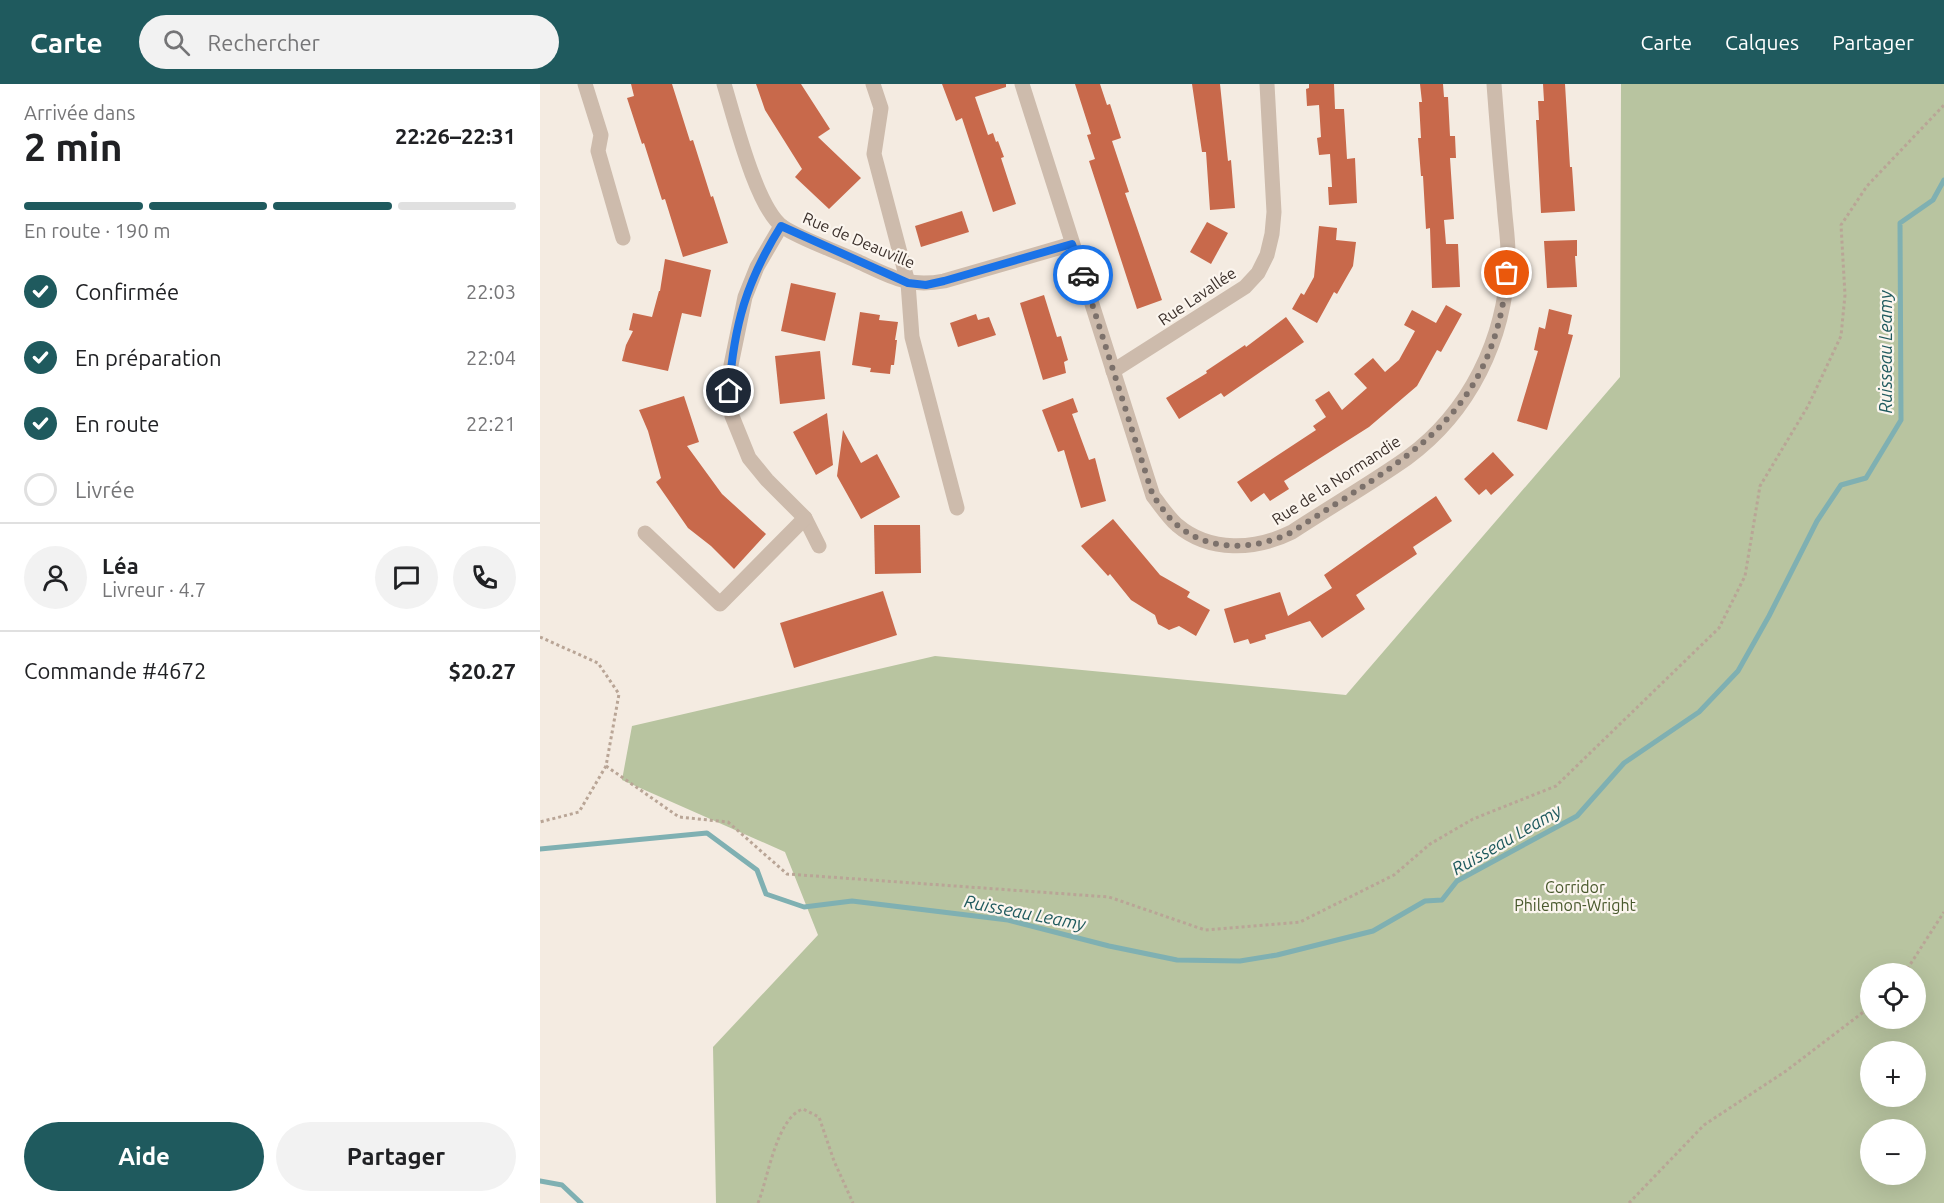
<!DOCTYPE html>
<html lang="fr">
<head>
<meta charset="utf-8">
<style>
	:root { --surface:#fff; --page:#f2f2f2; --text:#202124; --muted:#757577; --line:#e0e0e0; --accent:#1f5a5e }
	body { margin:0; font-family:Ubuntu,sans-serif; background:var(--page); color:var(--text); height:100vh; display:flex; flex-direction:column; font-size:22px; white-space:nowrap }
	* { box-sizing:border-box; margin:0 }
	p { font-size:20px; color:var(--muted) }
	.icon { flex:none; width:33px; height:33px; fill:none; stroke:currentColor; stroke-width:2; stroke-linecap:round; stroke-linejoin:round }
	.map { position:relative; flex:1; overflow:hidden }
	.drawer { display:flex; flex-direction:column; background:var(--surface); width:540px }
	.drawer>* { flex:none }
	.fabs { position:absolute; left:1320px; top:879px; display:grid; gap:12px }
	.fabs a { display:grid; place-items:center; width:66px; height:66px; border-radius:50%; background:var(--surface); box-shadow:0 6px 24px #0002; font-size:30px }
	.pin { position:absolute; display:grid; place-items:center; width:51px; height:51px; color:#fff; margin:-26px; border:3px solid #fff; border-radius:50%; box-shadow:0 2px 6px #0007 }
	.courier { position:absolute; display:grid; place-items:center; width:60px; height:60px; margin:-30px; border:4px solid #1a73e8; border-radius:50%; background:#fff; color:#222; box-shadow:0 2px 8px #0007 }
	.summary em { font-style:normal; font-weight:600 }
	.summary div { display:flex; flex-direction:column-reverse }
	.summary { display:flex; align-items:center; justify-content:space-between; height:102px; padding:0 24px }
	h1 { font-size:39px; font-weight:600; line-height:45px }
	.bar { display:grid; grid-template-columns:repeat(4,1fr); gap:9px 6px; align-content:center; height:72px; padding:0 24px }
	.bar i { height:8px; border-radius:4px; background:var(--line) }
	.bar .current { background:var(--accent) }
	.bar p { grid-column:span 4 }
	.line { display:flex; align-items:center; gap:15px; padding:0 24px; border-top:2px solid var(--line) }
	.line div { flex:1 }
	.round { display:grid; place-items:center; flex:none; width:63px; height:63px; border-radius:32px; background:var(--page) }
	ol { padding:0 24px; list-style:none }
	li { display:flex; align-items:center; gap:18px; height:66px }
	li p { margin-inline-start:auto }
	li .icon { padding:6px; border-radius:50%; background:var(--accent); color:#fff; stroke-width:4 }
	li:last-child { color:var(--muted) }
	li i { width:33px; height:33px; border:3px solid var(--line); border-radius:50% }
	.button { display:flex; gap:12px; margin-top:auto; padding:12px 24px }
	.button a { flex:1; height:69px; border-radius:36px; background:var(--accent); color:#fff; font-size:24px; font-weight:600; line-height:69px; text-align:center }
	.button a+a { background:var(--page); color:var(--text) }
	header { display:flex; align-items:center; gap:36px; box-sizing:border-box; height:84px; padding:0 30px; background:var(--accent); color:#fff }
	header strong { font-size:28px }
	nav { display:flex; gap:33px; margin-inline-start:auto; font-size:21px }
	.search { width:420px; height:54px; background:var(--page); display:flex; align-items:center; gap:15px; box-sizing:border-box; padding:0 21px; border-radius:33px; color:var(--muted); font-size:22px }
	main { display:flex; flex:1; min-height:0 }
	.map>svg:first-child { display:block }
	.green { fill:#b8c4a0; fill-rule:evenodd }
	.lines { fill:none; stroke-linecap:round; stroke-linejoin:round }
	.stream { stroke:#7fb0b2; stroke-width:5 }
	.building { fill:#c8694b }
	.path { stroke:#b9a596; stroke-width:3; stroke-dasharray:3 3; stroke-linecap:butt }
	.minor { stroke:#cdbbac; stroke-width:15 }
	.done { stroke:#7c716b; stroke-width:6; stroke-dasharray:0 10.8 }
	.route { stroke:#1a73e8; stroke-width:8 }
	.labels { text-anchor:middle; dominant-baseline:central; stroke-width:4.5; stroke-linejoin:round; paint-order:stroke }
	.street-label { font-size:16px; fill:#3b302b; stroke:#fbf5ee }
	.park-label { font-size:16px; fill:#4a5a2e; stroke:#fbf5ee }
	.water-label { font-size:18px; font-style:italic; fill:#1f5a5e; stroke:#fbf5ee }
</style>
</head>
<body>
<header>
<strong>Carte</strong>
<div class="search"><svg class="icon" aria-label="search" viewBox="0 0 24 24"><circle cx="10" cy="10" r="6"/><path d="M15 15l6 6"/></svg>Rechercher</div>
<nav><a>Carte</a><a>Calques</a><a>Partager</a></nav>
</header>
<main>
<section class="drawer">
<div class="summary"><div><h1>2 min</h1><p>Arrivée dans</p></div><em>22:26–22:31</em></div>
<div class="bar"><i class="current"></i><i class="current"></i><i class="current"></i><i></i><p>En route · 190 m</p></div>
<ol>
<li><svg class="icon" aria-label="check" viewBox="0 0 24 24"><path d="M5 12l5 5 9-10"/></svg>Confirmée<p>22:03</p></li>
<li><svg class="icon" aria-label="check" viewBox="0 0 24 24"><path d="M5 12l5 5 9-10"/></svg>En préparation<p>22:04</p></li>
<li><svg class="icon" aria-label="check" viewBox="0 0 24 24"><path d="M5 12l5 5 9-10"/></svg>En route<p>22:21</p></li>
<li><i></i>Livrée</li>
</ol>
<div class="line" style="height:108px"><a class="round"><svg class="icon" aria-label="person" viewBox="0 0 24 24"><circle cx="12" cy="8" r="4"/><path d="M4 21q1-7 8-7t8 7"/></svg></a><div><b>Léa</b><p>Livreur · 4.7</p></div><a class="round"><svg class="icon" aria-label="chat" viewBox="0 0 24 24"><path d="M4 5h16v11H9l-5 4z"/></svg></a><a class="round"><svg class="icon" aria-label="phone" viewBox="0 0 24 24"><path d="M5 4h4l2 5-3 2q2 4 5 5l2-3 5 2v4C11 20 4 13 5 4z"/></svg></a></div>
<div class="line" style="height:78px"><div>Commande #4672</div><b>$20.27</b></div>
<div class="button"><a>Aide</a><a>Partager</a></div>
</section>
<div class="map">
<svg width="1404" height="1119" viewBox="0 0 1404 1119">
	<rect width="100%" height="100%" fill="#f4ebe1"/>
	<!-- green -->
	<path class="green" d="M 1081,0 L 1404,0 L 1404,1119 L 176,1119 L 173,963 L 278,851 L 245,768 L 82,696 L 92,642 L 395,572 L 806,611 L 1080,293 ZM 1330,890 L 1376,890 L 1376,934 L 1330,934 ZM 1330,968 L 1376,968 L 1376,1012 L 1330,1012 ZM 1330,1046 L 1376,1046 L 1376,1090 L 1330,1090 Z"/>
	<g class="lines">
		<!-- stream -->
		<g class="stream">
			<path d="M 0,765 L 167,749 L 217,786 L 226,810 L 264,823 L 312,817 L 468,836 L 569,862 L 637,876 L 700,877 L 737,871 L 833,847 L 885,817 L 902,816 L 917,797 L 1037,732 L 1084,679 L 1159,628 L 1198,587 L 1229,532 L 1277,437 L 1301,401 L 1326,394 L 1361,336 L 1360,139 L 1393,116 L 1404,96"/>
			<path d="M 0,1097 L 22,1101 L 41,1119"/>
		</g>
	</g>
	<!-- building -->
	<g class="building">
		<path d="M 91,0 L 132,0 L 150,57 L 153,56 L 171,113 L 173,112 L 188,159 L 143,173 L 125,115 L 122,116 L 104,59 L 102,60 L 87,14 L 94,12 Z"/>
		<path d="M 216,0 L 261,0 L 290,45 L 278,53 L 321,94 L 289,125 L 255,93 L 262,85 L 225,26 Z"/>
		<path d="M 402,0 L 466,0 L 466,3 L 435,13 L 448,51 L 453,49 L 456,58 L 458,57 L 464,73 L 461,74 L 476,120 L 453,128 L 422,34 L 416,37 Z"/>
		<path d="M 535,0 L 560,0 L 567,21 L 570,20 L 581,54 L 572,57 L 589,108 L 585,109 L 622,216 L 597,225 L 549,77 L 555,75 L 547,51 L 551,50 Z"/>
		<path d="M 652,0 L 680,0 L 688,77 L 691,76 L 695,124 L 670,126 L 666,68 L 662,68 Z"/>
		<path d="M 769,0 L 794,0 L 795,25 L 804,25 L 807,75 L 815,74 L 817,119 L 789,121 L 788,103 L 792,103 L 790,70 L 779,71 L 777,54 L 781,53 L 779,21 L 767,22 L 766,5 L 769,4 Z"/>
		<path d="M 880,0 L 903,0 L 904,13 L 908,13 L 910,52 L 915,52 L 916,74 L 910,74 L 914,135 L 904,136 L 906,160 L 918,160 L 920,203 L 892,204 L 890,144 L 886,145 L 883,92 L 881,92 L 878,54 L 881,54 L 879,18 L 882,18 Z"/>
		<path d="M 1003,0 L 1025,0 L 1030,83 L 1032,83 L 1035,127 L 1001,129 L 996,36 L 999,36 L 998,17 L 1004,17 Z"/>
		<path d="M 422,127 L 429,148 L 381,163 L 375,142 Z"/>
		<path d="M 667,138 L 688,149 L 671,180 L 650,168 Z"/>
		<path d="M 779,142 L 797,144 L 796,156 L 816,158 L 813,182 L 797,210 L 794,208 L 777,239 L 752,225 L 761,209 L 764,211 L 774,193 Z"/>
		<path d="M 1037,156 L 1037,172 L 1035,172 L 1037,203 L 1007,204 L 1004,157 Z"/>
		<path d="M 125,175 L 171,186 L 161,233 L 142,229 L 128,287 L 82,277 L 86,261 L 93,247 L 89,246 L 93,229 L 112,233 L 119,207 L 120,207 Z"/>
		<path d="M 251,199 L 296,209 L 285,257 L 241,247 Z"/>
		<path d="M 504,211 L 517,253 L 521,252 L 528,276 L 524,278 L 526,289 L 503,296 L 480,219 Z"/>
		<path d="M 906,221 L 922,230 L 901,268 L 897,266 L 877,302 L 829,343 L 744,397 L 749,405 L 730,417 L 724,409 L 711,418 L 697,398 L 776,346 L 773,342 L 786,333 L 775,316 L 789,307 L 802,326 L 827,304 L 814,290 L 833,274 L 845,288 L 859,276 L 875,247 L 864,241 L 872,226 L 896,239 Z"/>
		<path d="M 1009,225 L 1032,231 L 1028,250 L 1033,251 L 1007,346 L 977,337 L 998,267 L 994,266 L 999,243 L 1005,245 Z"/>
		<path d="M 320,228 L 340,231 L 339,236 L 358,238 L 355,256 L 357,256 L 354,281 L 351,281 L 350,290 L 330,288 L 331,284 L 312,281 Z"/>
		<path d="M 436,230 L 438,236 L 449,233 L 456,251 L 418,263 L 410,239 Z"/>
		<path d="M 746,233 L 764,258 L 684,313 L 681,309 L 639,335 L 626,314 L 667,289 L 666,287 L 705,261 L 706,263 Z"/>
		<path d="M 280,267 L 285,315 L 240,320 L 235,272 Z"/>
		<path d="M 144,312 L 159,358 L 147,362 L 182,410 L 226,450 L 194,485 L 171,462 L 148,444 L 116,398 L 121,394 L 108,347 L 99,326 Z"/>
		<path d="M 533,314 L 538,328 L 532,330 L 549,376 L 555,374 L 566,417 L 541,424 L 524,366 L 518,368 L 502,326 Z"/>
		<path d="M 287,329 L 293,381 L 276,391 L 253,348 Z"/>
		<path d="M 303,346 L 321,379 L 337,370 L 360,413 L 321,435 L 297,392 Z"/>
		<path d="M 953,368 L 974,391 L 951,411 L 946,405 L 939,411 L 924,395 Z"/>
		<path d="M 896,412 L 912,437 L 873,463 L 877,470 L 816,511 L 825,525 L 782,554 L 770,537 L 725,551 L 726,555 L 710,560 L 708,555 L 694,559 L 684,525 L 740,508 L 748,532 L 792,504 L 784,491 Z"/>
		<path d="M 573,435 L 620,491 L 650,508 L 647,513 L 670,526 L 656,552 L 639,542 L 629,546 L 618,540 L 615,531 L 591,516 L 570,490 L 568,492 L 541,462 Z"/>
		<path d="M 334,441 L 380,441 L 381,489 L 335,490 Z"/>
		<path d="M 343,507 L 357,551 L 254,584 L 240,539 Z"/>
	</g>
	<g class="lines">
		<!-- path -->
		<g class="path">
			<path d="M 0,553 L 58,579 L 79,610 L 66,682 L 39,728 L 0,738"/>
			<path d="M 66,682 L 139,733 L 188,738 L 247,790 L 569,813 L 665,846 L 760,838 L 854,791 L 890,760 L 933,735 L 1016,702 L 1179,544 L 1205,492 L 1220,402 L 1268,322 L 1301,252 L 1305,211 L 1301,141 L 1327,102 L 1404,21"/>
			<path d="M 1364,890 L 1404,828"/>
			<path d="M 218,1119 C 228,1095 236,1034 263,1025 L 279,1033 L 294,1077 L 313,1119"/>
			<path d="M 1089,1119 L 1164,1041 L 1246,987 L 1330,923"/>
		</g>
		<!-- minor -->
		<g class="minor">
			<path d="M 45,0 L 61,51 L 58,67 L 83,154"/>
			<path d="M 184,0 C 194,32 216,124 243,143 C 261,155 296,167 317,177 C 350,192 367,204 404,197 L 532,160"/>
			<path d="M 333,0 L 341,24 L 334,70 L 368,199 L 372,253 L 417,424"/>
			<path d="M 482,0 L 613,412 C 621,422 628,433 637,441 C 670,469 716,466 752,448 C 790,423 830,400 867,374 C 930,328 965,255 968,178 C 969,158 965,138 964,118 C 960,79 957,39 954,0"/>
			<path d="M 241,142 L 217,183 L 205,213 L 191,281 L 189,307 L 192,332 L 209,374 L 227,396 L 265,434 L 279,462"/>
			<path d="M 573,287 L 705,203 L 718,189 L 727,171 L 732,150 L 734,128 L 727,0"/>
			<path d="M 105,449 L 180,520 L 265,434"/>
		</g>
	</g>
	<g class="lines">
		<!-- done -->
		<path class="done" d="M 543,191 L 613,412 C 621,422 628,434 637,441 C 670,469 716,466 752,448 C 862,376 954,336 967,189"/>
		<!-- route -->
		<path class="route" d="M 189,307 C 194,241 206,198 241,142 L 368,199 L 386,201 L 404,197 L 532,160 L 543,191"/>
	</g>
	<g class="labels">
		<!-- street labels -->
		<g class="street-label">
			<text transform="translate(319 156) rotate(23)">Rue de Deauville</text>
			<text transform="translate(657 212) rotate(-34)">Rue Lavallée</text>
			<text transform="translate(796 396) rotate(-33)">Rue de la Normandie</text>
		</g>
		<!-- park labels -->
		<g class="park-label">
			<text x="1035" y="803">Corridor<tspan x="1035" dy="18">Philemon-Wright</tspan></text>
		</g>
		<!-- water labels -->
		<g class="water-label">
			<text transform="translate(1345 268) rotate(-90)">Ruisseau Leamy</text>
			<text transform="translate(966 755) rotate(-30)">Ruisseau Leamy</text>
			<text transform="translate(485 828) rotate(11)">Ruisseau Leamy</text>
		</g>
	</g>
</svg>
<div class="fabs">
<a><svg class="icon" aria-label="locate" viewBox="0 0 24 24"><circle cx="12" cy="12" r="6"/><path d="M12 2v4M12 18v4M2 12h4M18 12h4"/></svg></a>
<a>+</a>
<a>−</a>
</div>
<div class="pin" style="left:967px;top:189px;background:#ea580c"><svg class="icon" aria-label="bag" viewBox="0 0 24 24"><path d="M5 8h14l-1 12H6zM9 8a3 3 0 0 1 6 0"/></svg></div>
<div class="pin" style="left:189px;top:307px;background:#1f2937"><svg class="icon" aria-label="home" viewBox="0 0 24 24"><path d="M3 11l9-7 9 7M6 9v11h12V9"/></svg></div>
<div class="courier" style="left:543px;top:191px"><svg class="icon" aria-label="car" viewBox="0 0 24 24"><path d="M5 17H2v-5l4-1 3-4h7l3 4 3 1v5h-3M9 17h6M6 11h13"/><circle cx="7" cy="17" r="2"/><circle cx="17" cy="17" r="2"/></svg></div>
</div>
</main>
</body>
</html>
